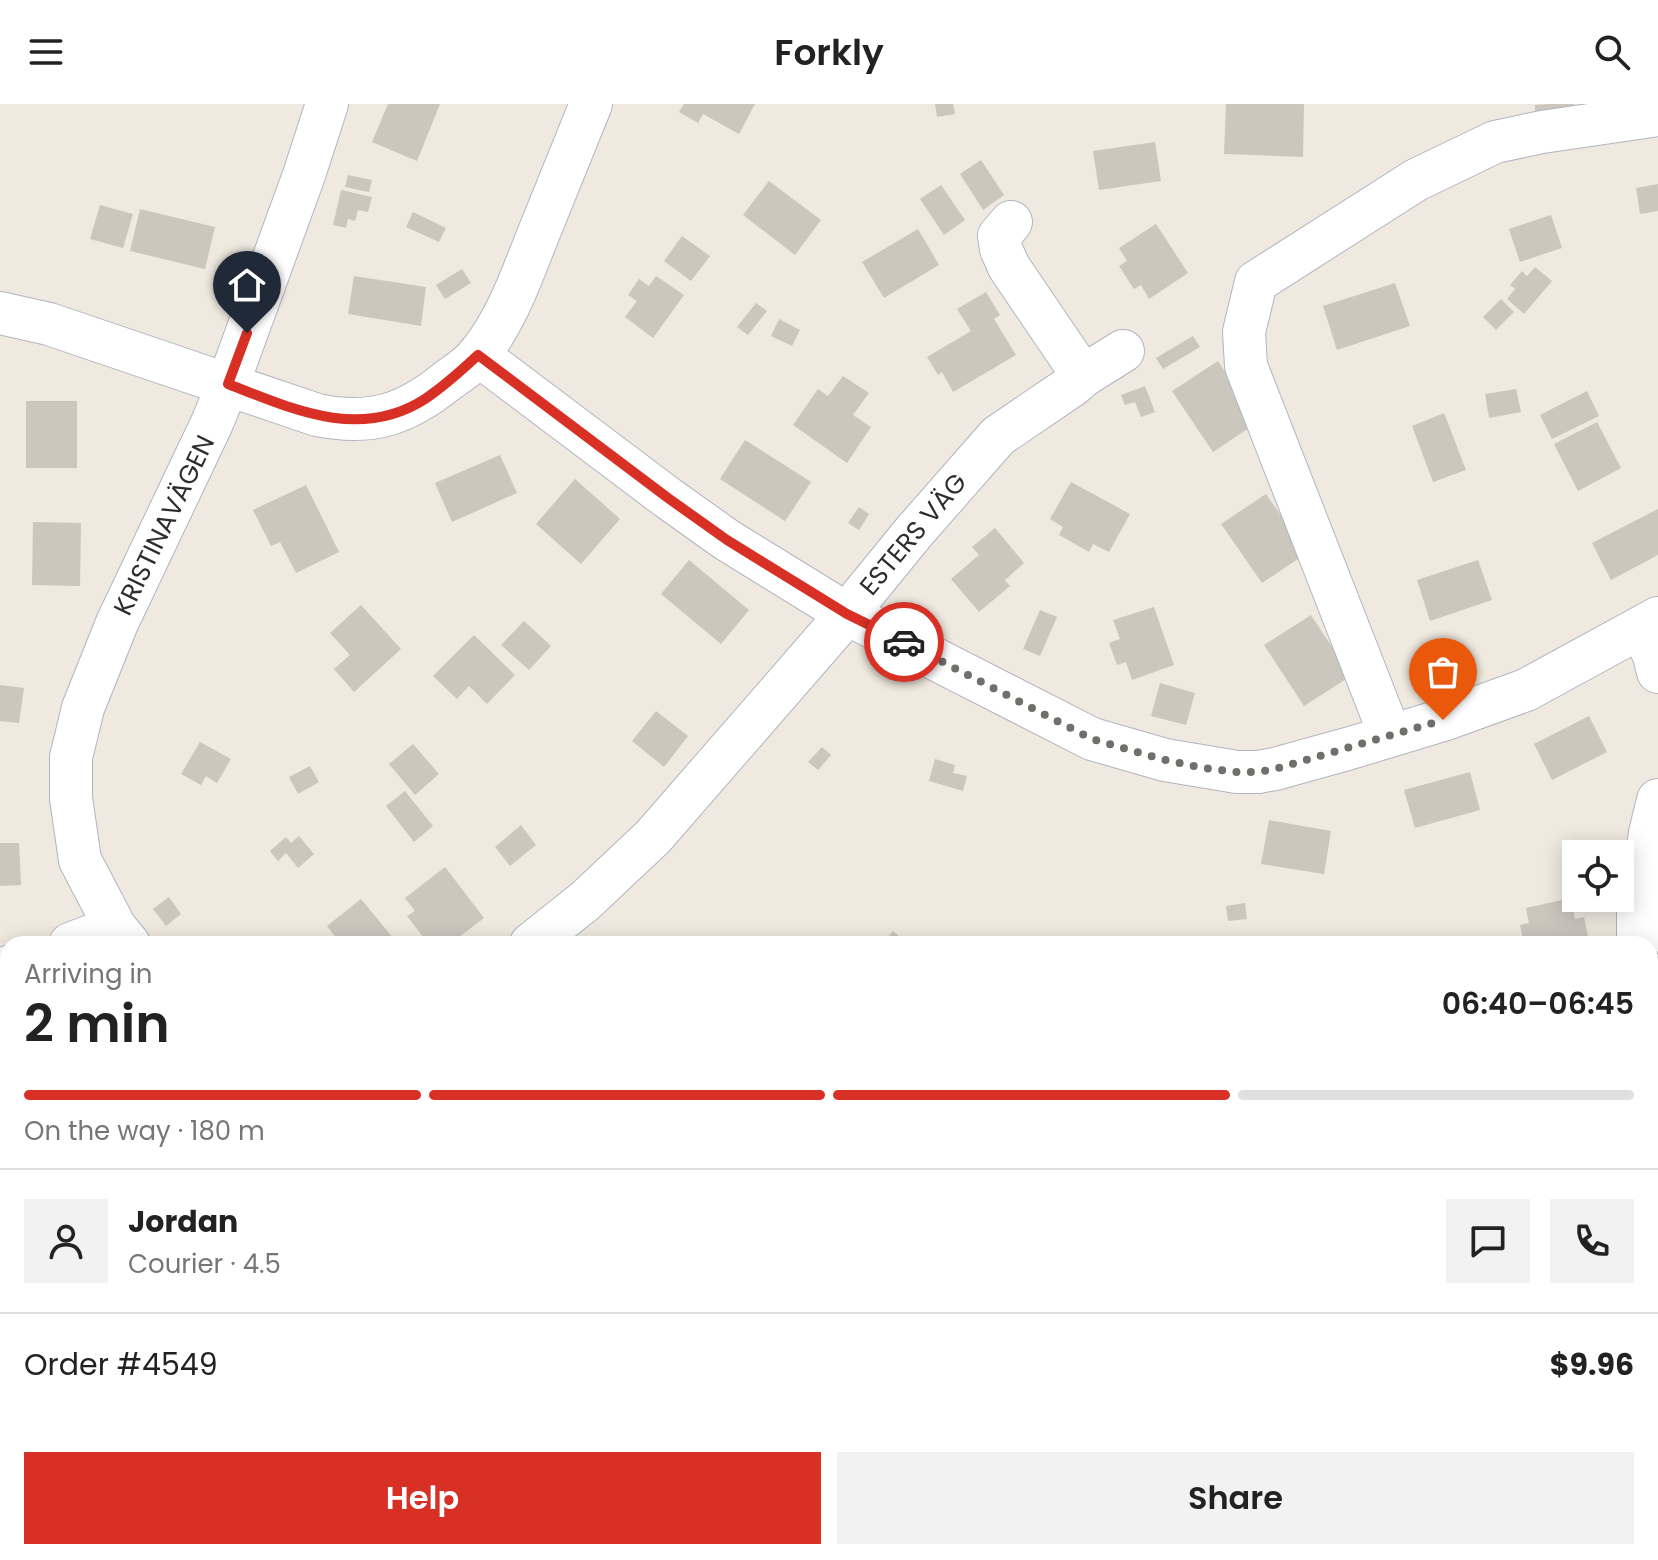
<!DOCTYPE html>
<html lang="en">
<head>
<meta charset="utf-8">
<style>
	:root { --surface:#fff; --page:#f2f2f2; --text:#222; --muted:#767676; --line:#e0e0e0; --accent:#d93025 }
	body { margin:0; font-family:Poppins,sans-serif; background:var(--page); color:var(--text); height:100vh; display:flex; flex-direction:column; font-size:30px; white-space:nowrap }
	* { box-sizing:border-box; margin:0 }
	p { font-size:26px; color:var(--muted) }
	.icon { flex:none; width:44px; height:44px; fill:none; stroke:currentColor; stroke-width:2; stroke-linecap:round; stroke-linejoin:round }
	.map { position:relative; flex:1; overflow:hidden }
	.drawer { position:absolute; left:0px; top:832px; width:1658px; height:624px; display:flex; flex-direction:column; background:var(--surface); border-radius:24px 24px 0 0; box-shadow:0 4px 20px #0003 }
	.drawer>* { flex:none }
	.tools { position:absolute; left:1562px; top:736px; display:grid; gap:16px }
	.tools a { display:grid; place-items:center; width:72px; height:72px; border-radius:0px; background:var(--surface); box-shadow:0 4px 20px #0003; font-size:40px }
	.pin { position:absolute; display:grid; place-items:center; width:68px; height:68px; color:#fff; margin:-82px -34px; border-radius:50% 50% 50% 0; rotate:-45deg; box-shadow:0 0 8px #0007 }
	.pin .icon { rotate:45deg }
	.courier { position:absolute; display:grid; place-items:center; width:80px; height:80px; margin:-40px; border:6px solid #d93025; border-radius:50%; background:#fff; color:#222; box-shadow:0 2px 10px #0007 }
	.head em { font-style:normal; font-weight:600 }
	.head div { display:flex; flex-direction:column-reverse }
	.head { display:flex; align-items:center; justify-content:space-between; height:136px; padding:0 24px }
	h1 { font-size:52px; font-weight:600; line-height:60px }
	.bar { display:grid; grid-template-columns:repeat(4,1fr); gap:12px 8px; align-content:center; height:96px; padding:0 24px }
	.bar i { height:10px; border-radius:6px; background:var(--line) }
	.bar .selected { background:var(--accent) }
	.bar p { grid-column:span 4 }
	.line { display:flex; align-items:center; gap:20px; padding:0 24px; border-top:2px solid var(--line) }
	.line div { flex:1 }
	.round { display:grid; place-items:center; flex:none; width:84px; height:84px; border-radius:0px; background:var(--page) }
	.primary-button { display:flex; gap:16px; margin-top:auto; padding:16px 24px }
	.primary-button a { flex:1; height:92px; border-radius:0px; background:var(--accent); color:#fff; font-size:32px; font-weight:600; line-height:92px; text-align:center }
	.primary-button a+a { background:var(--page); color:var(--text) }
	header { display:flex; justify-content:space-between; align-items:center; height:104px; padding:0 24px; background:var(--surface); font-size:36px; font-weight:600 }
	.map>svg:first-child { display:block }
	.building { fill:#cbc7bd }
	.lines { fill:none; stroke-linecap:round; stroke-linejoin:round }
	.minor-casing { stroke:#b3b4c1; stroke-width:44 }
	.minor { stroke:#fff; stroke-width:42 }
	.done { stroke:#716f6b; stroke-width:8; stroke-dasharray:0 14.4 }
	.route { stroke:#d93025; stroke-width:10 }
	.labels { text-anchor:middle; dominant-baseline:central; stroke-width:6; stroke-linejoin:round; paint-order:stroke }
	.street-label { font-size:26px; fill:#2d2d2d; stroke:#fff }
</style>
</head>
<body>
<header><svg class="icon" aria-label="menu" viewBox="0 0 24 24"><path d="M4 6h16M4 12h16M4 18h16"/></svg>Forkly<svg class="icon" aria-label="search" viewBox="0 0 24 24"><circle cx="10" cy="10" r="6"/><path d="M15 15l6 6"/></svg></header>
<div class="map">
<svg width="1658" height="1456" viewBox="0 0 1658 1456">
	<rect width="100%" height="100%" fill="#efe9df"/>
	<!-- building -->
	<g class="building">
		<path d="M 388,0 L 440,0 L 417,57 L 372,38 Z"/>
		<path d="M 684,0 L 755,0 L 739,30 L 703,10 L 698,19 L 679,8 Z"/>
		<path d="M 935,0 L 953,0 L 955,10 L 937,13 Z"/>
		<path d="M 1226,0 L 1304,0 L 1303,53 L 1224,50 Z"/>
		<path d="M 1550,0 L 1574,0 L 1574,8 L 1535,11 L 1535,1 Z"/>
		<path d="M 1155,38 L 1161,77 L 1099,86 L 1093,47 Z"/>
		<path d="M 981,56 L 1004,91 L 983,106 L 960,70 Z"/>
		<path d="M 348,71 L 372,76 L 369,88 L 345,83 Z"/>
		<path d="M 769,77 L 821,116 L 795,151 L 743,111 Z"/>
		<path d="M 1658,80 L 1658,107 L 1640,110 L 1636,84 Z"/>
		<path d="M 941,81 L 965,116 L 944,131 L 920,95 Z"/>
		<path d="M 341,86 L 372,93 L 368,108 L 358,106 L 355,117 L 348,115 L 346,124 L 333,121 Z"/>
		<path d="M 100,101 L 133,110 L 123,144 L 90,135 Z"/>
		<path d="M 140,105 L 215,123 L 205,165 L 130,147 Z"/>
		<path d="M 413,108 L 446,124 L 439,138 L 406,123 Z"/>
		<path d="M 1551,111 L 1562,144 L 1520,158 L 1509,125 Z"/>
		<path d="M 1156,120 L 1188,169 L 1149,195 L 1141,181 L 1134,185 L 1119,162 L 1127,157 L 1119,144 Z"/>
		<path d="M 918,125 L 939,161 L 884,194 L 862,158 Z"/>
		<path d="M 682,132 L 710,152 L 691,177 L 664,157 Z"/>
		<path d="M 1535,163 L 1552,177 L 1524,210 L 1507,195 L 1515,185 L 1510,181 L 1522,167 L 1527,172 Z"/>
		<path d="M 462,165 L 471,179 L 445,195 L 436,181 Z"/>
		<path d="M 354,172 L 426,183 L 421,222 L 348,210 Z"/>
		<path d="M 656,172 L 684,191 L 653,234 L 625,213 L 637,197 L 628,191 L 639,175 L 649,182 Z"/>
		<path d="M 1395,179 L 1410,222 L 1337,246 L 1323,202 Z"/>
		<path d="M 986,188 L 1000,211 L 994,215 L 1016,251 L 953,288 L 942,268 L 938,271 L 927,253 L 971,227 L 957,205 Z"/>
		<path d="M 1501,195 L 1514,208 L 1496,226 L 1483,213 Z"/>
		<path d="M 756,199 L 767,207 L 748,231 L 737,223 Z"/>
		<path d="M 779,215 L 800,226 L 792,242 L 771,232 Z"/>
		<path d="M 1193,232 L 1200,243 L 1163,265 L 1156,254 Z"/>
		<path d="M 1218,257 L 1258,318 L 1213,348 L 1172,287 Z"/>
		<path d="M 843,272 L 869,289 L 853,311 L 871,323 L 847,359 L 793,321 L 818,285 L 828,292 Z"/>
		<path d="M 1145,282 L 1155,308 L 1141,313 L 1135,298 L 1125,301 L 1121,291 Z"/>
		<path d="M 1516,285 L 1521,308 L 1489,314 L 1485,290 Z"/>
		<path d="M 1587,287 L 1599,312 L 1552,335 L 1540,311 Z"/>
		<rect x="26" y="297" width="51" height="67"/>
		<path d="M 1444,309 L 1466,366 L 1433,378 L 1412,322 Z"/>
		<path d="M 1597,318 L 1621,364 L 1578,387 L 1554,340 Z"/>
		<path d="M 745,336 L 811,378 L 785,417 L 720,375 Z"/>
		<path d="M 500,351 L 517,389 L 452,418 L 435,379 Z"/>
		<path d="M 575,375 L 620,415 L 581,460 L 536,420 Z"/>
		<path d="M 1071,378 L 1130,410 L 1109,448 L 1093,440 L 1089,448 L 1059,431 L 1063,423 L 1050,415 Z"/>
		<path d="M 306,381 L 339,448 L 296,469 L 280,438 L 271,442 L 253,406 Z"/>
		<path d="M 1266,390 L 1307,449 L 1262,479 L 1221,420 Z"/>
		<path d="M 859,403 L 869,410 L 859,426 L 848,419 Z"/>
		<path d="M 1658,405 L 1658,451 L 1611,476 L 1592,439 Z"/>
		<path d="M 33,418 L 81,419 L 80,482 L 32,481 Z"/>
		<path d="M 995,424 L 1024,459 L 1005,476 L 1010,482 L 979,508 L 951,475 L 979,451 L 972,443 Z"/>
		<path d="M 689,456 L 749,506 L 721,540 L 661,490 Z"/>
		<path d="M 1478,456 L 1492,496 L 1430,517 L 1417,476 Z"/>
		<path d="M 361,501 L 401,545 L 354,588 L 334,565 L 350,551 L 330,529 Z"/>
		<path d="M 1154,503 L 1174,561 L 1132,576 L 1126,558 L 1117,561 L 1109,539 L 1120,535 L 1113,516 Z"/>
		<path d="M 1040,506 L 1057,513 L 1040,552 L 1023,545 Z"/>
		<path d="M 1311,511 L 1351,572 L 1304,602 L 1264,541 Z"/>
		<path d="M 524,517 L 551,542 L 529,566 L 501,541 Z"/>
		<path d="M 474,531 L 515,571 L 487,600 L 469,582 L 457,595 L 433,572 Z"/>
		<path d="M 1160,579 L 1195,589 L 1186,621 L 1151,612 Z"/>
		<path d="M 0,581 L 24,584 L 19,619 L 0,617 Z"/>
		<path d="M 656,607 L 688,632 L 664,663 L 632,637 Z"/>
		<path d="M 1589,612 L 1607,648 L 1552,676 L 1534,640 Z"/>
		<path d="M 200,638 L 231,655 L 217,679 L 206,672 L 201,681 L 181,670 Z"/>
		<path d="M 413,640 L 439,670 L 415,691 L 389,660 Z"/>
		<path d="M 822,643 L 831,651 L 818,666 L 808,658 Z"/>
		<path d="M 935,655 L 955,661 L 953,669 L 967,672 L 963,687 L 929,677 Z"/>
		<path d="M 310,662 L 319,678 L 298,690 L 289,673 Z"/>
		<path d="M 1470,668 L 1480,706 L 1415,724 L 1404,686 Z"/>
		<path d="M 405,687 L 433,722 L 414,738 L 386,702 Z"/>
		<path d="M 1269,716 L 1331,727 L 1324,770 L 1261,760 Z"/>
		<path d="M 521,721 L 536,741 L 510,762 L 495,743 Z"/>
		<path d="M 299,732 L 314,750 L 298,764 L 286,749 L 278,757 L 270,747 L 286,733 L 291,739 Z"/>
		<path d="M 0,739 L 19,739 L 21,781 L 0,782 Z"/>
		<path d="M 445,763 L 484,814 L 450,840 L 439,840 L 433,833 L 427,838 L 407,812 L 415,807 L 405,794 Z"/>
		<path d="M 169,793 L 181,810 L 166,822 L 153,805 Z"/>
		<path d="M 1571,794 L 1575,815 L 1584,813 L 1589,837 L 1580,840 L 1524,840 L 1520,821 L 1529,819 L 1526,804 Z"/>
		<path d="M 361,795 L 398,840 L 341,840 L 327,822 Z"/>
		<path d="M 1245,799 L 1247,815 L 1228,817 L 1226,802 Z"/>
		<path d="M 893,827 L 908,840 L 882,840 Z"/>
		<path d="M 8,1236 L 8,1263 L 2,1264 L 0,1237 Z"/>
		<path d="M 1650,1356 L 1658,1375 L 1658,1394 L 1650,1398 Z"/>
		<path d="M 47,1448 L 98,1448 L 96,1456 L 45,1456 Z"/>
		<path d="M 160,1448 L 161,1456 L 132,1456 L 132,1451 Z"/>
		<path d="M 572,1448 L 634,1448 L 636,1456 L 538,1456 L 538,1455 Z"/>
		<path d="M 1459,1448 L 1497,1448 L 1484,1456 L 1464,1456 Z"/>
	</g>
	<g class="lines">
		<defs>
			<g id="minor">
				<path d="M 0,209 L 49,220 L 317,311 C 371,322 405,311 447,277 C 458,269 471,261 479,250 C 506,217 521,174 536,136 C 555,90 573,45 591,0"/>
				<path d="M 478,251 L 668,394 L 727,436 L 847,510 L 1092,635 L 1165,656 L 1237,668 L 1258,668 L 1275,665 L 1347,645 L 1443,616 L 1526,586 L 1658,514"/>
				<path d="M 1083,272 L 1123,247"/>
				<path d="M 1642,524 L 1654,552 L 1658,568"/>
				<path d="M 1390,631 L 1246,262 L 1244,228 L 1256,178 L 1416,76 L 1495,38 L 1542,28 L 1658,11"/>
				<path d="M 70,840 L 115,823"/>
				<path d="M 129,840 L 115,823 L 80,756 L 71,694 L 71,653 L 76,633 L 83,604 L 117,519 L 212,319 L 228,280 L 304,71 L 327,0"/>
				<path d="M 531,840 L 585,797 L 653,733 L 847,510 L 913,429 L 998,332 L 1073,281 L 1083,272 L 1009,163 L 1001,145 L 999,132 L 1011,118"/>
				<path d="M 1638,840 L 1638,804 L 1650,729 L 1658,696"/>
				<path d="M 0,866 L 8,863"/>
				<path d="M 1650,876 L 1658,875"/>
				<path d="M 335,1448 L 336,1456"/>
			</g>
		</defs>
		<!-- minor casing -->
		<use href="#minor" class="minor-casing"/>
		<!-- minor -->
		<use href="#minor" class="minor"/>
	</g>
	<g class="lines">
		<!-- done -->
		<path class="done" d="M 904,538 L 1092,635 L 1165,656 L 1204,664 L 1237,668 L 1258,668 L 1275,665 L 1443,616"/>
		<!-- route -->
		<path class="route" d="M 247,229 L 228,280 C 292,305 360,337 425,295 C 444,282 462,266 478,251 L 668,394 L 727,436 L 847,510 L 904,538"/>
	</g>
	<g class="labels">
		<!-- street labels -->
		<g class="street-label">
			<text transform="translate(164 421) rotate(-64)">KRISTINAVÄGEN</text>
			<text transform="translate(913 430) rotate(-50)">ESTERS VÄG</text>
		</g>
	</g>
</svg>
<div class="tools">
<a><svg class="icon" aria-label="locate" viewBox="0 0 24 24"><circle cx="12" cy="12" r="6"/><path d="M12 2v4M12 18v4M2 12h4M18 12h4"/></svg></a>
</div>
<div class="pin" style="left:1443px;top:616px;background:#ea580c"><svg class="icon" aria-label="bag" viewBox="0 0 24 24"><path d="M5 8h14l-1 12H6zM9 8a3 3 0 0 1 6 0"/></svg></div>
<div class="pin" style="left:247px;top:229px;background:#1f2937"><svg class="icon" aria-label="home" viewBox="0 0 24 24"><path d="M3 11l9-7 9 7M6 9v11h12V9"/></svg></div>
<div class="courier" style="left:904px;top:538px"><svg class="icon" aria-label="car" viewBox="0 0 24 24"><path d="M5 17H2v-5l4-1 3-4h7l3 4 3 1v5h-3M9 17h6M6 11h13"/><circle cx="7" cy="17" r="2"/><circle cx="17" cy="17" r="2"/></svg></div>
<section class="drawer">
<div class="head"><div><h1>2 min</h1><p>Arriving in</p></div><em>06:40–06:45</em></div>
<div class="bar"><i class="selected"></i><i class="selected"></i><i class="selected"></i><i></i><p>On the way · 180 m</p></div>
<div class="line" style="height:144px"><a class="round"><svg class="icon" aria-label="person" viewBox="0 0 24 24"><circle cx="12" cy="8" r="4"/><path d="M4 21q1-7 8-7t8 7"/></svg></a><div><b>Jordan</b><p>Courier · 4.5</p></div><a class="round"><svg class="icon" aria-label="chat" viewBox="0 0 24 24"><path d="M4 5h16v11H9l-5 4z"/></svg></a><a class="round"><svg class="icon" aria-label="phone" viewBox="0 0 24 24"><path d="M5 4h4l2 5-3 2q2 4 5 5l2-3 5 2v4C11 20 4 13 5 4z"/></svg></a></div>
<div class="line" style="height:104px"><div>Order #4549</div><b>$9.96</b></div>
<div class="primary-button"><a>Help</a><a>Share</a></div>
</section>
</div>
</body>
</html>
